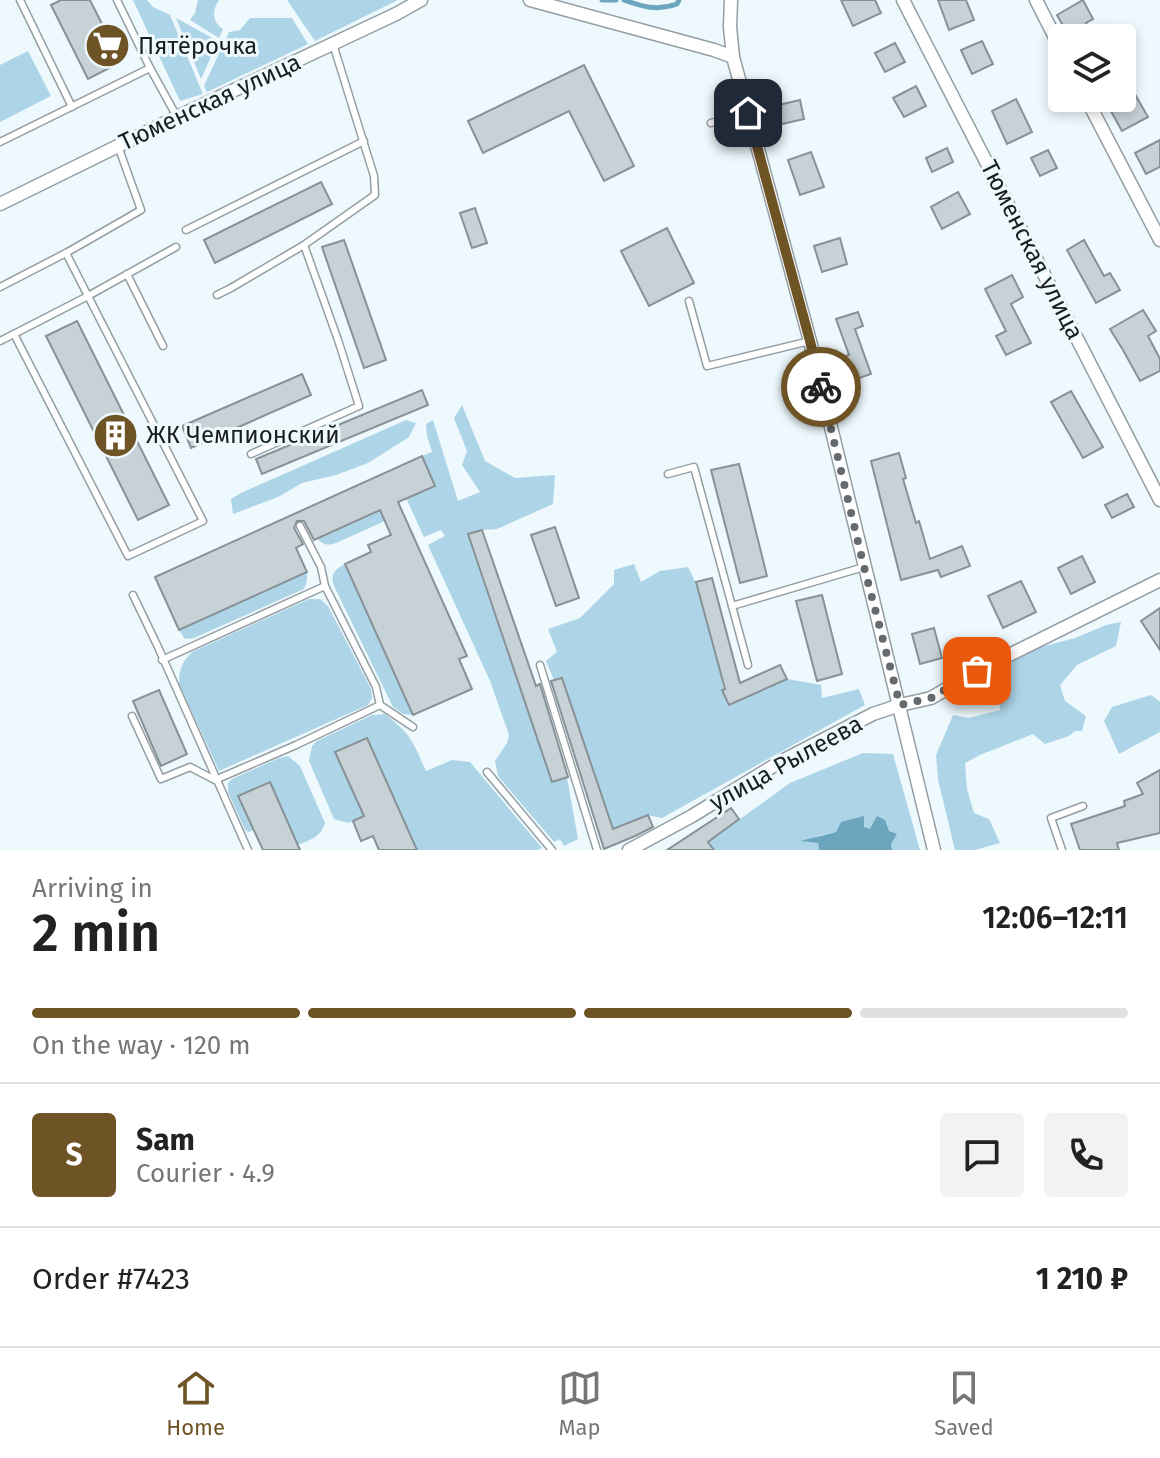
<!DOCTYPE html>
<html lang="en">
<head>
<meta charset="utf-8">
<style>
	:root { --surface:#fff; --page:#f2f2f2; --text:#222; --muted:#767676; --line:#e0e0e0; --accent:#6e5325 }
	body { margin:0; font-family:"Fira Sans",sans-serif; background:var(--page); color:var(--text); height:100vh; display:flex; flex-direction:column; font-size:30px; white-space:nowrap }
	* { box-sizing:border-box; margin:0 }
	p { font-size:26px; color:var(--muted) }
	.icon { flex:none; width:44px; height:44px; fill:none; stroke:currentColor; stroke-width:2; stroke-linecap:round; stroke-linejoin:round }
	.map { position:relative; height:850px; overflow:hidden }
	.side { display:flex; flex-direction:column; background:var(--surface); flex:1 }
	.side>* { flex:none }
	.fabs { position:absolute; left:1048px; top:24px; display:grid; gap:16px }
	.fabs a { display:grid; place-items:center; width:88px; height:88px; border-radius:8px; background:var(--surface); box-shadow:0 4px 12px #0003; font-size:40px }
	.pin { position:absolute; display:grid; place-items:center; width:68px; height:68px; color:#fff; margin:-34px; border-radius:16px; box-shadow:0 4px 12px #0006 }
	.courier { position:absolute; display:grid; place-items:center; width:80px; height:80px; margin:-40px; border:6px solid #6e5325; border-radius:50%; background:#fff; color:#222; box-shadow:0 2px 10px #0007 }
	.headline em { font-style:normal; font-weight:600 }
	.headline div { display:flex; flex-direction:column-reverse }
	.headline { display:flex; align-items:center; justify-content:space-between; height:136px; padding:0 32px }
	h1 { font-size:52px; font-weight:600; line-height:60px }
	.bar { display:grid; grid-template-columns:repeat(4,1fr); gap:12px 8px; align-content:center; height:96px; padding:0 32px }
	.bar i { height:10px; border-radius:6px; background:var(--line) }
	.bar .on { background:var(--accent) }
	.bar p { grid-column:span 4 }
	.line { display:flex; align-items:center; gap:20px; padding:0 32px; border-top:2px solid var(--line) }
	.line div { flex:1 }
	.round { display:grid; place-items:center; flex:none; width:84px; height:84px; border-radius:8px; background:var(--page) }
	.tab-bar { display:flex; justify-content:space-around; align-items:center; height:112px; border-top:2px solid var(--line); background:var(--surface); font-size:22px; color:var(--muted) }
	.tab-bar a { display:grid; justify-items:center; gap:4px }
	.tab-bar .on { color:var(--accent) }
	.map>svg:first-child { display:block }
	.green { fill:#add5e7 }
	.water { fill:#6ba5be }
	.lines { fill:none; stroke-linecap:round; stroke-linejoin:round }
	.stream { stroke:#6ba5be; stroke-width:5 }
	.building { fill:#c7d2d7; stroke:#879196; stroke-width:2 }
	.lane-casing { stroke:#949ea3; stroke-width:9 }
	.street-casing { stroke:#949ea3; stroke-width:15 }
	.lane { stroke:#fff; stroke-width:6 }
	.street { stroke:#fff; stroke-width:12 }
	.done { stroke:#646a6d; stroke-width:8; stroke-dasharray:0 14.4 }
	.route { stroke:#6e5325; stroke-width:10 }
	.labels { text-anchor:middle; dominant-baseline:central; stroke-width:6; stroke-linejoin:round; paint-order:stroke }
	.poi-label { font-size:24px; fill:#191d1f; stroke:#eef9fe; text-anchor:start }
	.street-label { font-size:24px; fill:#191d1f; stroke:#eef9fe }
</style>
</head>
<body>
<div class="map">
<svg width="1160" height="850" viewBox="0 0 1160 850">
	<rect width="100%" height="100%" fill="#eef9fe"/>
	<!-- green -->
	<g class="green">
		<path d="M 133,0 L 147,0 L 153,7 L 170,15 L 203,94 L 180,101 Z"/>
		<path d="M 198,0 L 219,0 C 212,10 212,22 223,29 L 219,38 L 190,20 L 195,13 Z"/>
		<path d="M 287,0 L 398,0 L 315,41 Z"/>
		<path d="M 176,18 L 218,41 L 201,79 Z"/>
		<path d="M 250,18 L 292,18 L 308,44 L 207,92 L 204,86 L 229,32 L 240,30 Z"/>
		<path d="M 28,51 L 51,96 L 0,122 L 0,65 Z"/>
		<path d="M 462,405 L 485,461 L 515,478 L 555,475 L 553,504 L 497,529 L 482,530 L 469,534 L 489,595 L 503,590 L 507,602 L 493,606 L 552,781 L 567,777 L 578,839 L 564,846 L 560,839 L 554,842 L 503,782 L 498,776 L 495,761 L 507,743 L 509,735 L 490,681 L 428,545 L 445,536 L 441,530 L 424,537 L 406,498 L 435,485 L 422,456 L 432,452 L 427,436 L 426,424 L 433,420 L 458,501 L 480,492 L 462,465 L 467,451 L 454,418 Z"/>
		<path d="M 406,420 L 416,423 L 409,437 L 368,463 L 336,475 L 302,483 L 278,497 L 233,514 L 231,499 L 241,493 Z"/>
		<path d="M 380,510 L 385,521 L 336,543 C 327,546 323,545 317,538 Z"/>
		<path d="M 345,564 L 413,715 L 403,714 L 393,707 L 334,586 C 330,574 334,570 345,564 Z"/>
		<path d="M 634,564 L 641,582 L 660,571 L 688,567 C 703,594 713,637 720,668 C 722,682 723,692 729,705 L 787,679 L 821,685 L 822,698 L 859,689 L 865,705 L 662,818 L 647,815 L 613,829 L 562,678 L 554,680 L 546,661 L 557,652 L 548,629 L 580,618 L 614,584 L 614,570 Z"/>
		<path d="M 307,572 L 307,581 L 304,589 L 194,638 L 185,639 L 179,630 Z"/>
		<path d="M 309,599 L 320,599 L 328,606 L 371,689 L 372,698 L 368,705 L 219,771 L 179,684 C 179,669 182,662 192,652 Z"/>
		<path d="M 1121,622 L 1116,646 L 1077,665 L 1060,685 L 1065,701 L 1086,716 L 1082,731 L 1075,731 L 1069,736 L 1045,744 L 1033,734 L 980,755 L 965,763 L 967,789 L 974,813 L 989,819 L 1000,843 L 975,850 L 955,850 L 938,780 L 936,755 L 953,715 L 969,718 L 1000,710 L 996,674 L 1029,650 L 1075,638 L 1106,625 Z"/>
		<path d="M 1151,695 L 1160,702 L 1160,732 L 1119,754 L 1104,721 L 1112,707 Z"/>
		<path d="M 385,714 C 411,734 413,742 426,771 L 452,760 L 470,762 L 542,848 L 538,850 L 417,850 L 367,738 L 336,752 L 364,816 L 348,823 L 334,819 L 309,761 L 312,746 L 317,741 L 372,715 Z"/>
		<path d="M 863,753 L 893,754 L 920,850 L 892,850 L 891,844 L 864,827 L 864,817 L 836,832 L 821,835 L 803,841 L 818,843 L 819,850 L 714,850 L 708,842 L 790,783 Z"/>
		<path d="M 288,756 L 300,766 L 325,823 C 321,837 310,840 298,845 L 269,782 L 239,796 L 254,830 L 249,832 L 245,830 L 228,792 L 228,783 L 232,779 L 279,758 Z"/>
	</g>
	<!-- water -->
	<path class="water" d="M 864,816 L 864,827 L 870,829 L 877,816 L 885,820 L 889,831 L 897,834 L 891,844 L 892,850 L 819,850 L 818,843 L 800,841 L 836,832 L 841,822 Z"/>
	<g class="lines">
		<!-- stream -->
		<g class="stream">
			<path d="M 602,0 L 616,0"/>
			<path d="M 624,0 C 643,7 657,11 677,4 L 679,0"/>
		</g>
	</g>
	<!-- building -->
	<g class="building">
		<path d="M 61,0 L 90,0 L 121,62 L 88,79 L 51,5 Z"/>
		<path d="M 841,0 L 875,0 L 881,13 L 853,26 Z"/>
		<path d="M 938,0 L 966,0 L 974,20 L 949,30 Z"/>
		<path d="M 1083,0 L 1093,19 L 1086,23 L 1094,38 L 1070,38 L 1057,15 Z"/>
		<path d="M 982,41 L 993,64 L 972,74 L 961,50 Z"/>
		<path d="M 895,43 L 905,62 L 885,72 L 875,53 Z"/>
		<path d="M 584,65 L 634,166 L 604,181 L 569,111 L 483,153 L 468,121 Z"/>
		<path d="M 916,86 L 926,106 L 904,117 L 893,98 Z"/>
		<path d="M 1132,89 L 1148,117 L 1122,131 L 1107,104 L 1117,98 L 1122,98 L 1122,95 Z"/>
		<path d="M 1016,99 L 1032,132 L 1007,144 L 992,111 Z"/>
		<path d="M 800,100 L 804,119 L 778,125 L 774,106 Z"/>
		<path d="M 1160,140 L 1160,167 L 1146,174 L 1135,153 Z"/>
		<path d="M 947,148 L 953,162 L 932,172 L 926,158 Z"/>
		<path d="M 1048,150 L 1057,168 L 1040,176 L 1031,158 Z"/>
		<path d="M 811,152 L 824,187 L 800,195 L 788,160 Z"/>
		<path d="M 321,182 L 332,204 L 215,263 L 204,240 Z"/>
		<path d="M 958,192 L 970,214 L 942,229 L 931,207 Z"/>
		<path d="M 475,208 L 487,243 L 472,248 L 460,213 Z"/>
		<path d="M 667,228 L 694,283 L 649,306 L 621,251 Z"/>
		<path d="M 840,238 L 847,264 L 822,272 L 814,246 Z"/>
		<path d="M 344,240 L 386,360 L 364,368 L 322,247 Z"/>
		<path d="M 1084,240 L 1104,276 L 1110,273 L 1120,290 L 1096,303 L 1067,250 Z"/>
		<path d="M 1012,275 L 1023,297 L 1011,304 L 1031,343 L 1006,355 L 996,336 L 1006,331 L 985,289 Z"/>
		<path d="M 1143,310 L 1156,331 L 1148,336 L 1160,359 L 1160,371 L 1140,381 L 1123,350 L 1110,329 Z"/>
		<path d="M 858,312 L 863,326 L 855,329 L 871,374 L 851,381 L 843,357 L 849,355 L 836,319 Z"/>
		<path d="M 77,321 L 169,505 L 138,520 L 46,336 Z"/>
		<path d="M 302,374 L 311,395 L 191,448 L 182,426 Z"/>
		<path d="M 422,390 L 428,405 L 262,474 L 256,459 Z"/>
		<path d="M 1071,391 L 1103,447 L 1083,458 L 1051,402 Z"/>
		<path d="M 899,453 L 906,478 L 903,479 L 916,523 L 919,521 L 930,559 L 962,546 L 970,566 L 941,577 L 938,570 L 901,580 L 871,461 Z"/>
		<path d="M 422,456 L 435,486 L 398,502 L 467,656 L 459,659 L 472,689 L 413,715 L 345,564 L 371,552 L 368,545 L 391,535 L 380,510 L 314,540 L 304,521 L 297,521 L 294,528 L 303,544 L 296,548 L 307,572 L 179,630 L 155,577 Z"/>
		<path d="M 739,464 L 767,576 L 740,583 L 711,470 Z"/>
		<path d="M 1127,494 L 1134,507 L 1112,518 L 1105,505 Z"/>
		<path d="M 555,527 L 579,598 L 556,606 L 531,535 Z"/>
		<path d="M 482,530 L 536,686 L 540,684 L 568,777 L 552,782 L 468,534 Z"/>
		<path d="M 1082,556 L 1095,582 L 1071,594 L 1058,568 Z"/>
		<path d="M 712,578 L 740,683 L 780,665 L 787,679 L 729,705 L 722,690 L 725,689 L 696,582 Z"/>
		<path d="M 1021,581 L 1036,612 L 1003,628 L 988,596 Z"/>
		<path d="M 822,595 L 842,674 L 817,681 L 796,601 Z"/>
		<path d="M 1160,608 L 1160,650 L 1141,621 Z"/>
		<path d="M 934,628 L 942,658 L 920,664 L 912,634 Z"/>
		<path d="M 562,678 L 613,829 L 648,815 L 653,827 L 635,836 L 604,849 L 551,681 Z"/>
		<path d="M 159,690 L 187,754 L 161,766 L 133,701 Z"/>
		<path d="M 367,738 L 417,850 L 379,850 L 373,836 L 361,841 L 353,821 L 364,816 L 335,752 Z"/>
		<path d="M 1160,770 L 1160,833 L 1117,843 L 1119,850 L 1080,850 L 1071,824 L 1125,806 L 1124,801 L 1143,794 L 1137,783 Z"/>
		<path d="M 270,782 L 300,850 L 263,850 L 238,796 Z"/>
		<path d="M 731,808 L 739,819 L 708,842 L 714,850 L 667,850 Z"/>
	</g>
	<g class="lines">
		<defs>
			<g id="lane">
				<path d="M 20,0 L 72,107"/>
				<path d="M 117,0 L 150,68"/>
				<path d="M 711,123 L 748,113"/>
				<path d="M 0,142 L 150,68 L 177,117"/>
				<path d="M 186,230 L 364,141"/>
				<path d="M 66,253 L 88,296 L 14,334 L 128,556 L 203,521 L 88,296 L 176,247"/>
				<path d="M 127,274 L 163,346"/>
				<path d="M 0,287 L 66,253 L 141,210 L 118,146"/>
				<path d="M 217,295 L 231,288 L 304,245"/>
				<path d="M 689,301 L 707,366 L 810,341"/>
				<path d="M 0,341 L 14,334"/>
				<path d="M 251,454 L 359,406 L 338,340 L 304,245 L 375,195 L 374,176 L 333,44"/>
				<path d="M 668,474 L 694,467 L 732,606 L 864,567"/>
				<path d="M 300,526 L 321,567 L 325,586 L 376,687 L 380,705 L 413,727"/>
				<path d="M 133,595 L 158,647 L 248,850"/>
				<path d="M 732,606 L 748,665"/>
				<path d="M 162,660 L 325,586"/>
				<path d="M 540,665 L 597,850"/>
				<path d="M 132,716 L 161,779 L 190,767 L 215,780 L 296,745 L 380,705"/>
				<path d="M 487,772 L 552,850"/>
				<path d="M 1062,850 L 1051,818 L 1083,806"/>
			</g>
			<g id="street">
				<path d="M 530,0 L 714,50 L 733,57"/>
				<path d="M 731,0 L 730,27 L 733,57 L 810,341 L 934,850"/>
				<path d="M 903,0 L 1160,500"/>
				<path d="M 1036,0 L 1062,51"/>
				<path d="M 1086,98 L 1160,240"/>
				<path d="M 0,204 L 177,117 L 396,14 L 421,0"/>
				<path d="M 629,850 L 692,816 L 780,762 L 873,714 L 900,705 L 931,698 L 977,671 L 1160,580"/>
			</g>
		</defs>
		<!-- lane casing -->
		<use href="#lane" class="lane-casing"/>
		<!-- street casing -->
		<use href="#street" class="street-casing"/>
		<!-- lane -->
		<use href="#lane" class="lane"/>
		<!-- street -->
		<use href="#street" class="street"/>
	</g>
	<g class="lines">
		<!-- done -->
		<path class="done" d="M 821,387 L 864,567 L 900,705 L 931,698 L 977,671"/>
		<!-- route -->
		<path class="route" d="M 748,113 L 810,341 L 821,387"/>
	</g>
	<!-- icons -->
	<defs>
		<symbol id="supermarket-disc" viewBox="-11 -11 22 22"><circle r="9.5" fill="#6e5325" stroke="#eef9fe"/><path d="M-6-5.5h2.5l.6 2H6L4.5 2H-2.5L-4.4-4H-6ZM-1.5 3.2a1.3 1.3 0 1 0 .1 0ZM3 3.2a1.3 1.3 0 1 0 .1 0Z" fill="#fff"/></symbol>
		<symbol id="building-disc" viewBox="-11 -11 22 22"><circle r="9.5" fill="#6e5325" stroke="#eef9fe"/><path d="M-4-6H4V6H1V3H-1V6H-4ZM-2.5-4.3h1.7v1.8h-1.7ZM.8-4.3h1.7v1.8H.8ZM-2.5-1h1.7V.8h-1.7ZM.8-1h1.7V.8H.8Z" fill="#fff"/></symbol>
	</defs>
	<g fill-rule="evenodd">
		<use href="#supermarket-disc" x="82" y="20" width="51" height="51"/>
		<use href="#building-disc" x="90" y="410" width="51" height="51"/>
	</g>
	<g class="labels">
		<!-- poi labels -->
		<g class="poi-label">
			<text x="138" y="46">Пятёрочка</text>
			<text x="146" y="435">ЖК Чемпионский</text>
		</g>
		<!-- street labels -->
		<g class="street-label">
			<text transform="translate(210 102) rotate(-25)">Тюменская улица</text>
			<text transform="translate(1032 250) rotate(63)">Тюменская улица</text>
			<text transform="translate(786 763) rotate(-29)">улица Рылеева</text>
		</g>
	</g>
</svg>
<div class="fabs">
<a><svg class="icon" aria-label="layers" viewBox="0 0 24 24"><path d="M12 4l9 5-9 5-9-5zM3 14l9 5 9-5"/></svg></a>
</div>
<div class="pin" style="left:977px;top:671px;background:#ea580c"><svg class="icon" aria-label="bag" viewBox="0 0 24 24"><path d="M5 8h14l-1 12H6zM9 8a3 3 0 0 1 6 0"/></svg></div>
<div class="pin" style="left:748px;top:113px;background:#1f2937"><svg class="icon" aria-label="home" viewBox="0 0 24 24"><path d="M3 11l9-7 9 7M6 9v11h12V9"/></svg></div>
<div class="courier" style="left:821px;top:387px"><svg class="icon" aria-label="bike" viewBox="0 0 24 24"><circle cx="6" cy="16" r="4"/><circle cx="18" cy="16" r="4"/><path d="M6 16l4-8h5l3 8M10 8l3 8H6M13 5h3"/></svg></div>
</div>
<section class="side">
<div class="headline"><div><h1>2 min</h1><p>Arriving in</p></div><em>12:06–12:11</em></div>
<div class="bar"><i class="on"></i><i class="on"></i><i class="on"></i><i></i><p>On the way · 120 m</p></div>
<div class="line" style="height:144px"><b class="round" style="background:var(--accent);color:#fff">S</b><div><b>Sam</b><p>Courier · 4.9</p></div><a class="round"><svg class="icon" aria-label="chat" viewBox="0 0 24 24"><path d="M4 5h16v11H9l-5 4z"/></svg></a><a class="round"><svg class="icon" aria-label="phone" viewBox="0 0 24 24"><path d="M5 4h4l2 5-3 2q2 4 5 5l2-3 5 2v4C11 20 4 13 5 4z"/></svg></a></div>
<div class="line" style="height:104px"><div>Order #7423</div><b>1 210 ₽</b></div>
</section>
<nav class="tab-bar">
<a class="on"><svg class="icon" aria-label="home" viewBox="0 0 24 24"><path d="M3 11l9-7 9 7M6 9v11h12V9"/></svg>Home</a>
<a><svg class="icon" aria-label="map" viewBox="0 0 24 24"><path d="M3 6l6-2 6 2 6-2v14l-6 2-6-2-6 2zM9 4v14M15 6v14"/></svg>Map</a>
<a><svg class="icon" aria-label="saved" viewBox="0 0 24 24"><path d="M7 4h10v16l-5-4-5 4z"/></svg>Saved</a>
</nav>
</body>
</html>
